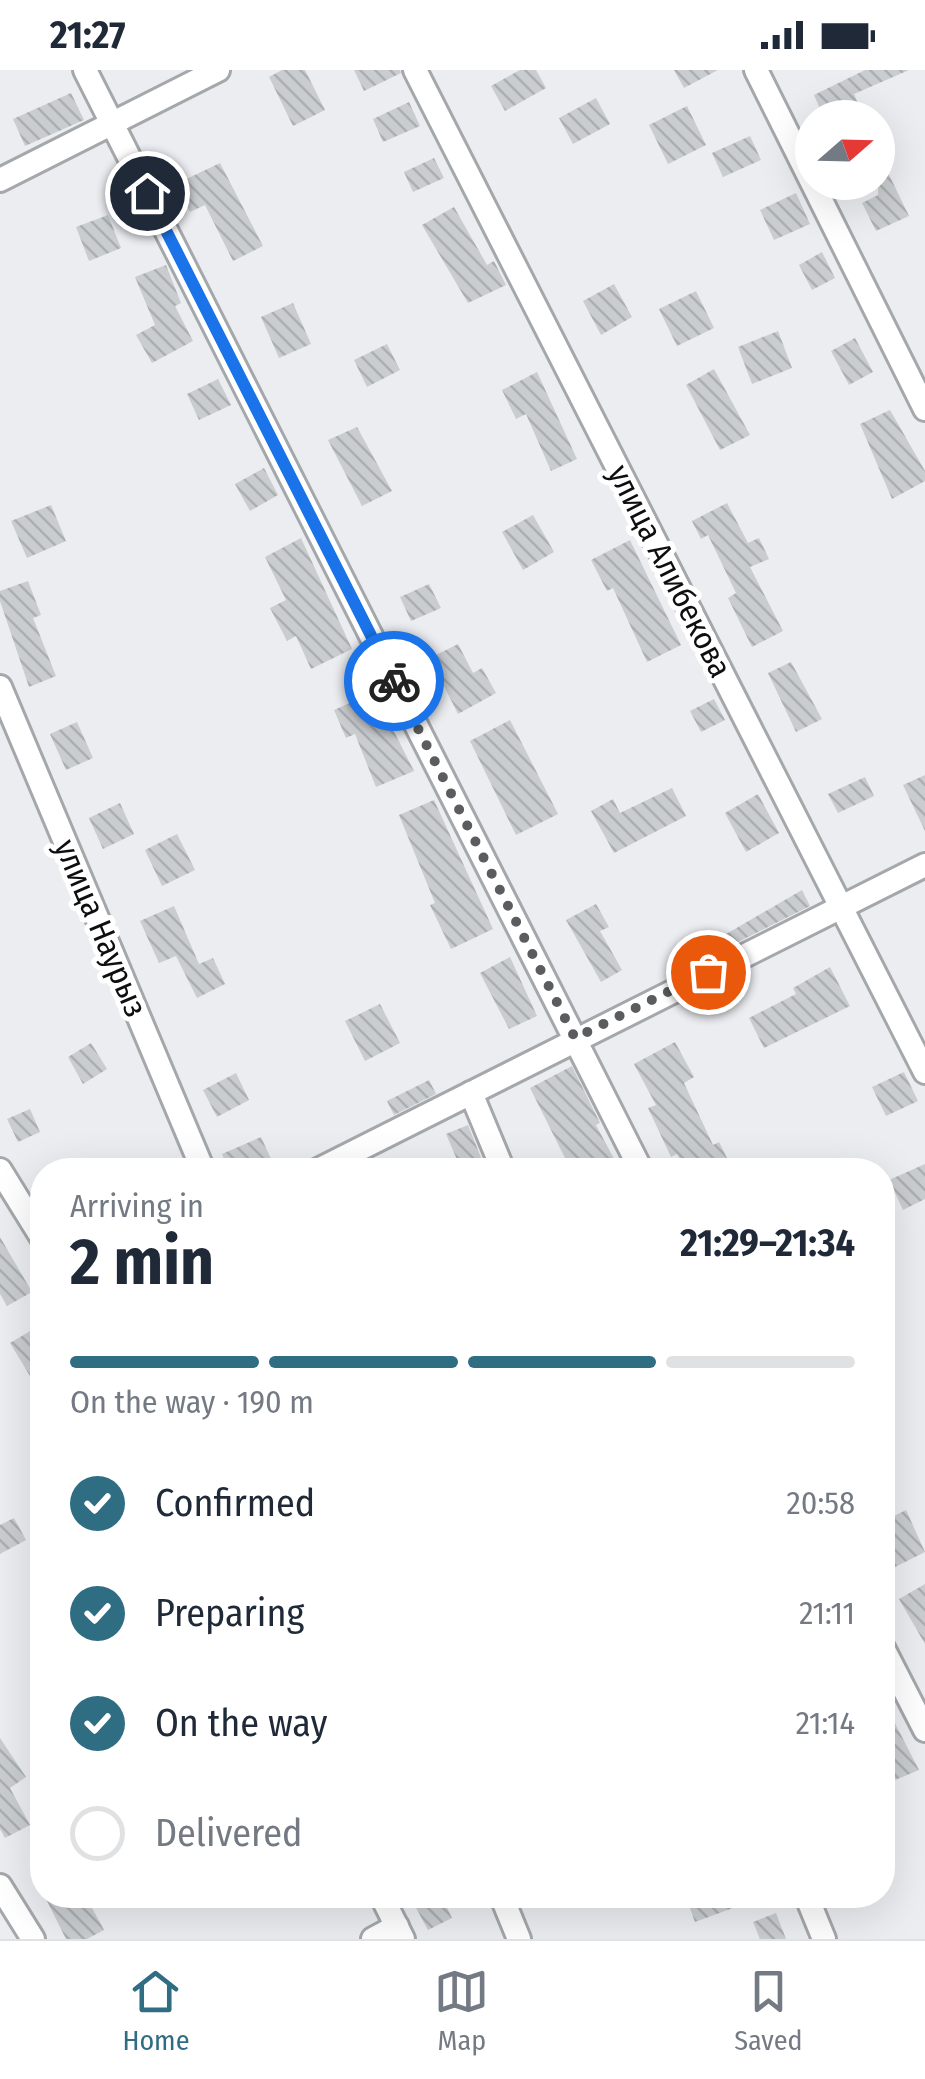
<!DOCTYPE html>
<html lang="en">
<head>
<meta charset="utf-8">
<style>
	:root { --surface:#fff; --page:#f2f2f3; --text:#1f2937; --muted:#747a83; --line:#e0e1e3; --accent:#2f6d83 }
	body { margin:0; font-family:"Fira Sans Condensed",sans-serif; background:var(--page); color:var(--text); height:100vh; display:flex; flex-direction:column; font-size:38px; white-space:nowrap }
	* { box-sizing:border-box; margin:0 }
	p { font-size:32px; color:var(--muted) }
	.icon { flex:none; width:55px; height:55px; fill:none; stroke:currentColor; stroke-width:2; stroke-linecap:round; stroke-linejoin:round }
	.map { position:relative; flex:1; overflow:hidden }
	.panel { position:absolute; left:30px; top:1088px; width:865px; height:750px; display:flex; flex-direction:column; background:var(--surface); border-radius:40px; box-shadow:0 10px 40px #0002 }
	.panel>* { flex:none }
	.needle { width:65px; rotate:70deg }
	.controls { position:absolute; left:795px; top:30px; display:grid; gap:20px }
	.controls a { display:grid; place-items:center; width:100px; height:100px; border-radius:50%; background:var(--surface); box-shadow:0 10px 40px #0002; font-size:50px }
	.pin { position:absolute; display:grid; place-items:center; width:85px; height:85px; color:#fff; margin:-42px; border:5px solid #fff; border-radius:50%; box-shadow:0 2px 10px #0007 }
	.courier { position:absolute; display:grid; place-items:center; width:100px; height:100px; margin:-50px; border:8px solid #1a73e8; border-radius:50%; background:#fff; color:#222; box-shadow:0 2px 12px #0007 }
	.headline em { font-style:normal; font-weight:700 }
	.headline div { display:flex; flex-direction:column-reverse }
	.headline { display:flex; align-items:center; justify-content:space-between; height:170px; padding:0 40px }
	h1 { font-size:65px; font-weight:700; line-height:75px }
	.bar { display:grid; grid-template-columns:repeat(4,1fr); gap:15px 10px; align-content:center; height:120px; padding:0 40px }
	.bar i { height:12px; border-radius:8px; background:var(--line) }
	.bar .on { background:var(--accent) }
	.bar p { grid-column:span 4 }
	ol { padding:0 40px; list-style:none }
	li { display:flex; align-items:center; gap:30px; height:110px }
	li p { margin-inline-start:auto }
	li .icon { padding:10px; border-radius:50%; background:var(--accent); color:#fff; stroke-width:4 }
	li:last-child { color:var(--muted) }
	li i { width:55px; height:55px; border:5px solid var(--line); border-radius:50% }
	.status { display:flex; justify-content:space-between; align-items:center; height:70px; padding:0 50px; background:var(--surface); direction:ltr }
	.status svg { height:28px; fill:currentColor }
	.tab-bar { display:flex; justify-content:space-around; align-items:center; height:140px; border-top:2px solid var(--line); background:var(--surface); font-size:28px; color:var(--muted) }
	.tab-bar a { display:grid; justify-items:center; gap:5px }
	.tab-bar .on { color:var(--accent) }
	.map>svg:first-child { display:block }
	.building { fill:url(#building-back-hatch) }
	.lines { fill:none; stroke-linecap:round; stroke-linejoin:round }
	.minor-casing { stroke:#a5a8ab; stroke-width:28 }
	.minor { stroke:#fff; stroke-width:22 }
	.done { stroke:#5b5c5f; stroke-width:10; stroke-dasharray:0 18 }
	.route { stroke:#1a73e8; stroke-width:12 }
	.labels { text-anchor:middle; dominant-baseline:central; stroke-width:10; stroke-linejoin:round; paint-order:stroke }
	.street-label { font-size:32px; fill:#0e0e10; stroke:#fff }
</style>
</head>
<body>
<div class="status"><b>21:27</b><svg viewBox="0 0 49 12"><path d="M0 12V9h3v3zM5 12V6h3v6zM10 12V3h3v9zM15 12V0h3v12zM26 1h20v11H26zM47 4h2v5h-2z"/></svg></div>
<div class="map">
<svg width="925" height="1869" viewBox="0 0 925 1869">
	<defs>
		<pattern id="building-back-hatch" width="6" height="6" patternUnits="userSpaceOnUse" patternTransform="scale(2.5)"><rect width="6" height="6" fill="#cacdd0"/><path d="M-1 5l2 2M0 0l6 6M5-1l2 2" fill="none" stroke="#acafb2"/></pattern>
	</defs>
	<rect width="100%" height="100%" fill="#ebedf1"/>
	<!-- building -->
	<g class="building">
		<path d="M 282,0 L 305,0 L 325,40 L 293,56 L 269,7 Z"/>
		<path d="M 354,0 L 400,0 L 401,3 L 364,21 Z"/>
		<path d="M 520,0 L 536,0 L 546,18 L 505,41 L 491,16 Z"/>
		<path d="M 674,0 L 718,0 L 684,18 Z"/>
		<path d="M 865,0 L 909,0 L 854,24 L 864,48 L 824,48 L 814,25 Z"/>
		<path d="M 71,23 L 84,50 L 25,76 L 13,49 Z"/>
		<path d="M 596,28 L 610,54 L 573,74 L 559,48 Z"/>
		<path d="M 409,32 L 420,56 L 383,72 L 373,49 Z"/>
		<path d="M 687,36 L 706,75 L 668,94 L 649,55 Z"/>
		<path d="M 750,66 L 761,90 L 723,107 L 712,83 Z"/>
		<path d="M 878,82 L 909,146 L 876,161 L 862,133 L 878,125 Z"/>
		<path d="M 434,88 L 444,108 L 413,122 L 404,102 Z"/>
		<path d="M 220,93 L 263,176 L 233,191 L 205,135 L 190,142 L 176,114 Z"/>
		<path d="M 796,123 L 810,154 L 774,170 L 760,140 Z"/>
		<path d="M 454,137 L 487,195 L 494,191 L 506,215 L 468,233 L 422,155 Z"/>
		<path d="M 108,145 L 121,178 L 89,191 L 76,157 Z"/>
		<path d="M 822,182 L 835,208 L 812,220 L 799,195 Z"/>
		<path d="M 166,195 L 181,233 L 175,236 L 193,271 L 152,293 L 136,265 L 155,255 L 135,207 Z"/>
		<path d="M 614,214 L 632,247 L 601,265 L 583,231 Z"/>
		<path d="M 696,221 L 714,258 L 677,276 L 659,239 Z"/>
		<path d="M 293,233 L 311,274 L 279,288 L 261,247 Z"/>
		<path d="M 778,261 L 792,298 L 752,314 L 738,277 Z"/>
		<path d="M 855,268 L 873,302 L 849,315 L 831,281 Z"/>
		<path d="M 387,274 L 400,300 L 367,317 L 354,290 Z"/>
		<path d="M 714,299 L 750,365 L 720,380 L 686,315 Z"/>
		<path d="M 537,302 L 577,389 L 551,401 L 526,344 L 516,349 L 502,320 Z"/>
		<path d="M 218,309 L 231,335 L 199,350 L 187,324 Z"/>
		<path d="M 890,340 L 925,401 L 925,411 L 892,429 L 860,354 Z"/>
		<path d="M 357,357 L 392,421 L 362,436 L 328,370 Z"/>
		<path d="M 264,398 L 278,425 L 250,441 L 235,414 Z"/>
		<path d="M 727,433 L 748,473 L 759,468 L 769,489 L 750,497 L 783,561 L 752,577 L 728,528 L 736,523 L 708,465 L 701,469 L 692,451 Z"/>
		<path d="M 51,435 L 66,471 L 27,488 L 11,451 Z"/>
		<path d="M 533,445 L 554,482 L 523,500 L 502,462 Z"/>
		<path d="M 301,468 L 352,579 L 311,599 L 296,566 L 287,571 L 270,538 L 286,530 L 265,487 Z"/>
		<path d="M 630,470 L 681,575 L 647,592 L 613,518 L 607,521 L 591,490 Z"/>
		<path d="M 28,511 L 41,545 L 33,548 L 56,606 L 29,617 L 0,531 L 0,521 Z"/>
		<path d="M 429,514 L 441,538 L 411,551 L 400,527 Z"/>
		<path d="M 458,574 L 473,603 L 482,598 L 496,623 L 458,644 L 430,588 Z"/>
		<path d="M 791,592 L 822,649 L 796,662 L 768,603 Z"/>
		<path d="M 374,622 L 414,701 L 376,717 L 355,664 L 346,668 L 334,640 Z"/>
		<path d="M 714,629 L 725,650 L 701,662 L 690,641 Z"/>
		<path d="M 510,650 L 558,744 L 516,765 L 470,671 Z"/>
		<path d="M 77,652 L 93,688 L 66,700 L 50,664 Z"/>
		<path d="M 925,705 L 925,761 L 903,715 Z"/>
		<path d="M 865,707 L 874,726 L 838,743 L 828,724 Z"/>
		<path d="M 672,718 L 686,746 L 614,783 L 591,741 L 613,729 L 620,743 Z"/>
		<path d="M 758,724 L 779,763 L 746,782 L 725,743 Z"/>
		<path d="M 434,730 L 493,859 L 451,879 L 430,835 L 435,833 L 399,745 Z"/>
		<path d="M 120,733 L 134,764 L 103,779 L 89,748 Z"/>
		<path d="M 177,764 L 195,800 L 162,816 L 145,780 Z"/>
		<path d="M 802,820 L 810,836 L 720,881 L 714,871 Z"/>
		<path d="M 596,834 L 609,857 L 600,861 L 622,900 L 601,912 L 566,850 Z"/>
		<path d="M 174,836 L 199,894 L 213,888 L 225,914 L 197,928 L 176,886 L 159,893 L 140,851 Z"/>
		<path d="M 510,887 L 537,946 L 509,959 L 480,903 Z"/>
		<path d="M 830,897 L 850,936 L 764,978 L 749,948 L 796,924 L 793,918 Z"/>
		<path d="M 380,934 L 400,973 L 365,991 L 345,951 Z"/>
		<path d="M 675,972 L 694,1007 L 684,1013 L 713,1075 L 719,1072 L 733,1100 L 685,1100 L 677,1084 L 671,1087 L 648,1038 L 656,1035 L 634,994 Z"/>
		<path d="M 91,973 L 107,999 L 83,1014 L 68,987 Z"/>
		<path d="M 572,996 L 600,1053 L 596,1055 L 620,1100 L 571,1100 L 530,1018 Z"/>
		<path d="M 904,1002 L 918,1031 L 886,1046 L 872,1017 Z"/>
		<path d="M 236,1003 L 249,1030 L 217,1047 L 203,1020 Z"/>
		<path d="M 429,1010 L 436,1024 L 394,1045 L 387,1031 Z"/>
		<path d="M 30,1039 L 40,1062 L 18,1072 L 7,1049 Z"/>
		<path d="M 468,1055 L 482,1090 L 461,1099 L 446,1064 Z"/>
		<path d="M 261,1067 L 276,1100 L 228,1100 L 222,1084 Z"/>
		<path d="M 925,1094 L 925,1129 L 903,1140 L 889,1110 Z"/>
		<path d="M 0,1167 L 32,1222 L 7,1236 L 0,1224 Z"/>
		<path d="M 42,1254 L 42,1299 L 30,1306 L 10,1273 Z"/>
		<path d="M 906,1440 L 925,1482 L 887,1501 L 882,1492 L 882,1452 Z"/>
		<path d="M 14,1448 L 26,1470 L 0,1484 L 0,1455 Z"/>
		<path d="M 925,1514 L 925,1574 L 899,1529 Z"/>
		<path d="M 882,1628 L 919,1700 L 888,1713 L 882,1701 Z"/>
		<path d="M 0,1668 L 26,1707 L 10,1718 L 30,1755 L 5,1768 L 0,1759 Z"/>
		<path d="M 44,1825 L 85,1825 L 104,1860 L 87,1869 L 66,1869 Z"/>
		<path d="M 431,1825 L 441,1825 L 452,1848 L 428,1860 L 414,1834 Z"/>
		<path d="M 685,1825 L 729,1825 L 733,1838 L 695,1852 Z"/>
		<path d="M 776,1843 L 786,1869 L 760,1869 L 753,1852 Z"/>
	</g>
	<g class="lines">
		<defs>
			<g id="minor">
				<path d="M 85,0 L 641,1100"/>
				<path d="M 415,0 L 925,1002"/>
				<path d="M 756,0 L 925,339"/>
				<path d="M 0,110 L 218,0"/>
				<path d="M 0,617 L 203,1100"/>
				<path d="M 471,1023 L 503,1100"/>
				<path d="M 0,1100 L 42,1168"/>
				<path d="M 318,1100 L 925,795"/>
				<path d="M 882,1576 L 925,1660"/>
				<path d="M 0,1816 L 33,1869"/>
				<path d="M 381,1825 L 403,1869"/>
				<path d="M 501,1825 L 519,1869"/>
				<path d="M 806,1825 L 824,1869"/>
				<path d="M 373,1869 L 397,1856"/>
			</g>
		</defs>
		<!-- minor casing -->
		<use href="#minor" class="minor-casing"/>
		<!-- minor -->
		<use href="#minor" class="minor"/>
	</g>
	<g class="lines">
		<!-- done -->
		<path class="done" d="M 394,611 L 575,968 L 708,902"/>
		<!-- route -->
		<path class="route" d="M 147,123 L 394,611"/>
	</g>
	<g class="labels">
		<!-- street labels -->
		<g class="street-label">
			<text transform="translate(670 501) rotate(63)">улица Алибекова</text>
			<text transform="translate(101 858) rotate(67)">улица Наурыз</text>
		</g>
	</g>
</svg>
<div class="controls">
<a><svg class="needle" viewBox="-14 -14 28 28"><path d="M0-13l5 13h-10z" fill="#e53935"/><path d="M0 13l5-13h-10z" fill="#747a83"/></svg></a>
</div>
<div class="pin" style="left:708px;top:902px;background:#ea580c"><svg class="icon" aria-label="bag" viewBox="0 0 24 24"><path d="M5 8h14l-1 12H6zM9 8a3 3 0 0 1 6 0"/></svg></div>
<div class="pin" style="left:147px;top:123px;background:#1f2937"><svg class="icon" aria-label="home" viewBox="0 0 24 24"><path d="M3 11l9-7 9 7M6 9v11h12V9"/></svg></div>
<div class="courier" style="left:394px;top:611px"><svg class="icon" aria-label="bike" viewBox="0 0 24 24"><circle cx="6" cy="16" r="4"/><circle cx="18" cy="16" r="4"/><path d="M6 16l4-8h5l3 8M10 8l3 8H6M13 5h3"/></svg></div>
<section class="panel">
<div class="headline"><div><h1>2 min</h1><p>Arriving in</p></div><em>21:29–21:34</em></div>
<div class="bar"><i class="on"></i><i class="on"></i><i class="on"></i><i></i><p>On the way · 190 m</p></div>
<ol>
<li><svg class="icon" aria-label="check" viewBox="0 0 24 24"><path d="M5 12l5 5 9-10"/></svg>Confirmed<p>20:58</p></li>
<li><svg class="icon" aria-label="check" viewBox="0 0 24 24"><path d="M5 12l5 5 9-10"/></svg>Preparing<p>21:11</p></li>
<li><svg class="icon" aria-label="check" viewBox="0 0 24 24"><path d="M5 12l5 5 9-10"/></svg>On the way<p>21:14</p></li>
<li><i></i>Delivered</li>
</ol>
</section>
</div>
<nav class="tab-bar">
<a class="on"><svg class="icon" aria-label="home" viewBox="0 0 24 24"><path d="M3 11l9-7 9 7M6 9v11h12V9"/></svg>Home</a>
<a><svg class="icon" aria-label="map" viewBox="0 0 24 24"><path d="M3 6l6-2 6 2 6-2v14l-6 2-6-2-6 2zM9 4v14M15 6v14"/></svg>Map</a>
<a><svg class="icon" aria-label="saved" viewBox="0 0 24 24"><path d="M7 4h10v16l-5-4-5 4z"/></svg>Saved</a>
</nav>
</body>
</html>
